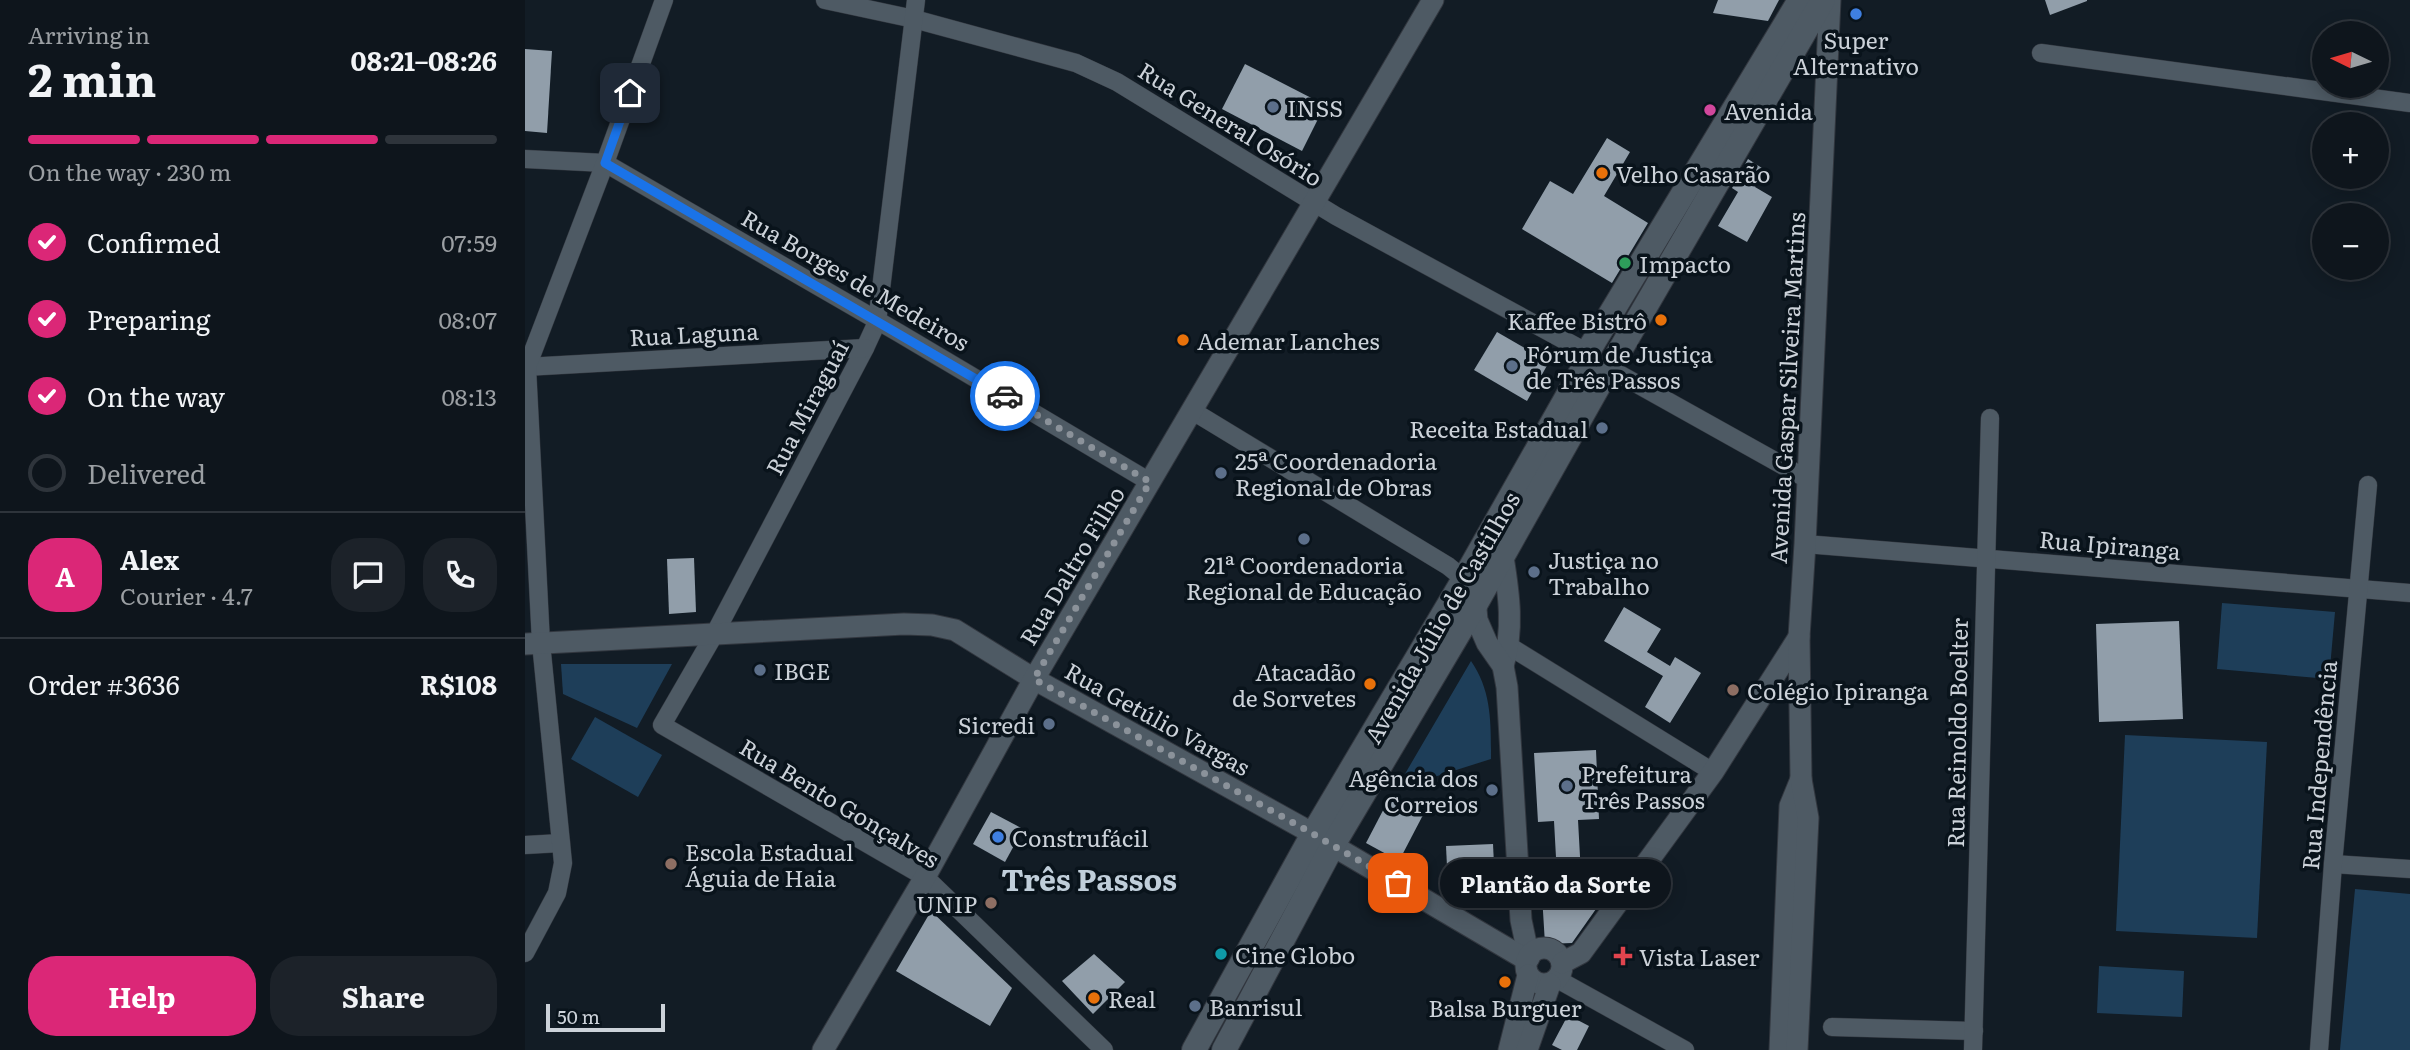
<!DOCTYPE html>
<html lang="en">
<head>
<meta charset="utf-8">
<style>
	:root { --surface:#0e151c; --page:#1c2229; --text:#f1f3f6; --muted:#9b9fa3; --line:#2e343b; --accent:#db2777 }
	body { margin:0; font-family:Literata,serif; background:var(--page); color:var(--text); height:100vh; display:flex; flex-direction:column; font-size:26px; white-space:nowrap }
	* { box-sizing:border-box; margin:0 }
	p { font-size:23px; color:var(--muted) }
	.icon { flex:none; width:38px; height:38px; fill:none; stroke:currentColor; stroke-width:2; stroke-linecap:round; stroke-linejoin:round }
	.map { position:relative; flex:1; overflow:hidden }
	.sheet { display:flex; flex-direction:column; background:var(--surface); width:525px }
	.sheet>* { flex:none }
	.needle { width:46px; rotate:275deg }
	.controls { position:absolute; left:1787px; top:21px; display:grid; gap:14px }
	.controls a { display:grid; place-items:center; width:77px; height:77px; border-radius:50%; background:var(--surface); box-shadow:0 4px 18px #0003,0 0 0 2px var(--line); font-size:35px }
	.scale { position:absolute; left:21px; bottom:18px; width:119px; box-sizing:border-box; padding-left:7px; border:4px solid #ccd2d9; border-top:0; font-size:19px; line-height:24px; white-space:nowrap; color:#ccd2d9; -webkit-text-stroke:5px #09131b; paint-order:stroke }
	.pin { position:absolute; display:grid; place-items:center; width:60px; height:60px; color:#fff; margin:-30px; border-radius:14px; box-shadow:0 4px 10px #0006 }
	.courier { position:absolute; display:grid; place-items:center; width:70px; height:70px; margin:-35px; border:5px solid #1a73e8; border-radius:50%; background:#fff; color:#222; box-shadow:0 2px 9px #0007 }
	.bubble { position:absolute; height:49px; border-radius:24px; background:var(--surface); box-shadow:0 4px 18px #0003,0 0 0 2px var(--line); font-size:23px; font-weight:700; line-height:49px; text-align:center }
	.head em { font-style:normal; font-weight:700 }
	.head div { display:flex; flex-direction:column-reverse }
	.head { display:flex; align-items:center; justify-content:space-between; height:119px; padding:0 28px }
	h1 { font-size:46px; font-weight:700; line-height:52px }
	.bar { display:grid; grid-template-columns:repeat(4,1fr); gap:10px 7px; align-content:center; height:84px; padding:0 28px }
	.bar i { height:9px; border-radius:5px; background:var(--line) }
	.bar .selected { background:var(--accent) }
	.bar p { grid-column:span 4 }
	.line { display:flex; align-items:center; gap:18px; padding:0 28px; border-top:2px solid var(--line) }
	.line div { flex:1 }
	.round { display:grid; place-items:center; flex:none; width:74px; height:74px; border-radius:28px; background:var(--page) }
	ol { padding:0 28px; list-style:none }
	li { display:flex; align-items:center; gap:21px; height:77px }
	li p { margin-inline-start:auto }
	li .icon { padding:7px; border-radius:50%; background:var(--accent); color:#fff; stroke-width:4 }
	li:last-child { color:var(--muted) }
	li i { width:38px; height:38px; border:4px solid var(--line); border-radius:50% }
	.button { display:flex; gap:14px; margin-top:auto; padding:14px 28px }
	.button a { flex:1; height:80px; border-radius:28px; background:var(--accent); color:#fff; font-size:28px; font-weight:700; line-height:80px; text-align:center }
	.button a+a { background:var(--page); color:var(--text) }
	main { display:flex; flex:1; min-height:0 }
	.map>svg:first-child { display:block }
	.green { fill:#1e3e59 }
	.building { fill:#919eaa }
	.lines { fill:none; stroke-linecap:round; stroke-linejoin:round }
	.minor-casing { stroke:#32373f; stroke-width:19 }
	.tertiary-casing { stroke:#32373f; stroke-width:23 }
	.secondary-casing { stroke:#32373f; stroke-width:26 }
	.minor { stroke:#4e5a64; stroke-width:18 }
	.tertiary { stroke:#4e5a64; stroke-width:21 }
	.secondary { stroke:#4e5a64; stroke-width:24 }
	.done { stroke:#8b929a; stroke-width:7; stroke-dasharray:0 12.6 }
	.route { stroke:#1a73e8; stroke-width:9 }
	.shop-dot { fill:#3f7fe0; stroke:#09131b; stroke-width:2.5 }
	.service-dot { fill:#5c6f8a; stroke:#09131b; stroke-width:2.5 }
	.hotel-dot { fill:#d1479c; stroke:#09131b; stroke-width:2.5 }
	.food-dot { fill:#e8710a; stroke:#09131b; stroke-width:2.5 }
	.leisure-dot { fill:#2e9e5b; stroke:#09131b; stroke-width:2.5 }
	.education-dot { fill:#8d6e63; stroke:#09131b; stroke-width:2.5 }
	.culture-dot { fill:#0f9aa8; stroke:#09131b; stroke-width:2.5 }
	.health-dot { fill:#e0444e; stroke:#09131b; stroke-width:2.5 }
	.labels { text-anchor:middle; dominant-baseline:central; stroke-width:7; stroke-linejoin:round; paint-order:stroke }
	.poi-label { font-size:23px; fill:#ccd2d9; stroke:#09131b; text-anchor:start }
	.street-label { font-size:23px; fill:#ccd2d9; stroke:#09131b }
	.district-label { font-size:30px; font-weight:bold; fill:#c0ceda; stroke:#09131b }
</style>
</head>
<body>
<main>
<section class="sheet">
<div class="head"><div><h1>2 min</h1><p>Arriving in</p></div><em>08:21–08:26</em></div>
<div class="bar"><i class="selected"></i><i class="selected"></i><i class="selected"></i><i></i><p>On the way · 230 m</p></div>
<ol>
<li><svg class="icon" aria-label="check" viewBox="0 0 24 24"><path d="M5 12l5 5 9-10"/></svg>Confirmed<p>07:59</p></li>
<li><svg class="icon" aria-label="check" viewBox="0 0 24 24"><path d="M5 12l5 5 9-10"/></svg>Preparing<p>08:07</p></li>
<li><svg class="icon" aria-label="check" viewBox="0 0 24 24"><path d="M5 12l5 5 9-10"/></svg>On the way<p>08:13</p></li>
<li><i></i>Delivered</li>
</ol>
<div class="line" style="height:126px"><b class="round" style="background:var(--accent);color:#fff">A</b><div><b>Alex</b><p>Courier · 4.7</p></div><a class="round"><svg class="icon" aria-label="chat" viewBox="0 0 24 24"><path d="M4 5h16v11H9l-5 4z"/></svg></a><a class="round"><svg class="icon" aria-label="phone" viewBox="0 0 24 24"><path d="M5 4h4l2 5-3 2q2 4 5 5l2-3 5 2v4C11 20 4 13 5 4z"/></svg></a></div>
<div class="line" style="height:91px"><div>Order #3636</div><b>R$108</b></div>
<div class="button"><a>Help</a><a>Share</a></div>
</section>
<div class="map">
<svg width="1885" height="1050" viewBox="0 0 1885 1050">
	<rect width="100%" height="100%" fill="#121c25"/>
	<!-- green -->
	<g class="green">
		<path d="M 1697,603 L 1810,612 L 1804,679 L 1692,669 Z"/>
		<path d="M 946,661 C 967,691 966,724 966,759 L 906,778 L 877,779 Z"/>
		<path d="M 36,664 L 147,664 L 112,728 L 38,694 Z"/>
		<path d="M 70,717 L 137,755 L 113,797 L 46,759 Z"/>
		<path d="M 1600,735 L 1742,742 L 1732,938 L 1591,931 Z"/>
		<path d="M 1830,889 L 1885,894 L 1885,1050 L 1815,1050 Z"/>
		<path d="M 1574,966 L 1659,971 L 1657,1017 L 1572,1013 Z"/>
	</g>
	<!-- building -->
	<g class="building">
		<path d="M 1193,0 L 1254,0 L 1243,21 L 1188,13 Z"/>
		<path d="M 1520,0 L 1562,0 L 1562,1 L 1525,15 Z"/>
		<path d="M 0,49 L 27,51 L 22,133 L 0,131 Z"/>
		<path d="M 720,64 L 800,105 L 777,151 L 697,109 Z"/>
		<path d="M 1082,138 L 1105,152 L 1079,196 L 1123,223 L 1087,283 L 997,229 L 1025,181 L 1048,194 Z"/>
		<path d="M 1223,159 L 1240,170 L 1230,187 L 1247,197 L 1222,242 L 1193,226 L 1213,192 L 1207,188 Z"/>
		<path d="M 972,332 L 1024,362 L 1002,401 L 949,370 Z"/>
		<path d="M 169,558 L 171,612 L 144,614 L 142,559 Z"/>
		<path d="M 1099,607 L 1136,629 L 1122,652 L 1145,666 L 1150,657 L 1176,673 L 1145,723 L 1120,707 L 1138,676 L 1079,641 Z"/>
		<path d="M 1654,621 L 1658,719 L 1574,722 L 1571,624 Z"/>
		<path d="M 1071,750 L 1074,819 L 1053,820 L 1057,893 L 1083,892 L 1047,943 L 1020,944 L 1017,895 L 1033,894 L 1029,821 L 1013,822 L 1009,753 Z"/>
		<path d="M 865,797 L 898,815 L 874,861 L 841,843 Z"/>
		<path d="M 466,812 L 498,829 L 480,862 L 448,844 Z"/>
		<path d="M 968,844 L 970,885 L 923,887 L 921,846 Z"/>
		<path d="M 406,911 L 487,988 L 465,1026 L 371,971 Z"/>
		<path d="M 569,954 L 600,982 L 568,1014 L 537,981 Z"/>
		<path d="M 1043,1015 L 1064,1026 L 1052,1050 L 1037,1050 L 1027,1045 Z"/>
	</g>
	<g class="lines">
		<defs>
			<g id="minor">
				<path d="M 300,0 L 389,19 L 551,63 L 592,82 L 811,216 L 1061,352"/>
				<path d="M 391,0 L 352,322 L 340,348 L 189,635 L 137,725 L 400,877 L 579,1050"/>
				<path d="M 1516,53 L 1885,103"/>
				<path d="M 0,159 L 80,163 L 374,333 L 625,482"/>
				<path d="M 0,367 L 340,348"/>
				<path d="M 1087,370 L 1282,479"/>
				<path d="M 666,410 L 923,566 L 939,579"/>
				<path d="M 1280,544 L 1885,593"/>
				<path d="M 984,646 L 1188,772"/>
				<path d="M 0,845 L 36,843"/>
				<path d="M 1808,864 L 1885,869"/>
				<path d="M 0,953 L 32,893 L 38,863 L 16,643 L 2,367 L 80,163 L 139,0"/>
				<path d="M 1032,979 L 1160,1050"/>
				<path d="M 1307,1027 L 1449,1031"/>
				<path d="M 1448,1050 L 1465,418"/>
				<path d="M 1794,1050 L 1808,864 L 1843,485"/>
			</g>
			<g id="tertiary">
				<path d="M 978,557 C 984,594 989,630 978,666"/>
				<path d="M 950,598 L 952,620 L 962,643 L 978,666 L 982,687 L 996,920 L 1004,958"/>
				<path d="M 0,644 L 379,624 L 407,625 L 430,630 L 509,679 L 776,827 L 1002,960"/>
				<circle cx="1019" cy="966" r="18"/>
				<path d="M 1037,963 L 1056,953 L 1188,772 L 1274,637"/>
				<path d="M 298,1050 L 400,877 L 509,679 L 908,0"/>
				<path d="M 984,1050 L 1003,975"/>
				<path d="M 1002,1050 L 1025,984"/>
				<path d="M 1255,1050 L 1265,806 L 1276,779"/>
				<path d="M 1272,1050 L 1283,818 L 1276,779 L 1274,637 L 1280,544 L 1305,0"/>
			</g>
			<g id="secondary">
				<path d="M 1065,348 L 1275,0"/>
				<path d="M 1090,359 L 1298,0"/>
				<path d="M 669,1050 L 788,834 L 939,579 L 1059,367"/>
				<path d="M 699,1050 L 808,845 L 945,614 L 1079,376"/>
			</g>
		</defs>
		<!-- minor casing -->
		<use href="#minor" class="minor-casing"/>
		<!-- tertiary casing -->
		<use href="#tertiary" class="tertiary-casing"/>
		<!-- secondary casing -->
		<use href="#secondary" class="secondary-casing"/>
		<!-- minor -->
		<use href="#minor" class="minor"/>
		<!-- tertiary -->
		<use href="#tertiary" class="tertiary"/>
		<!-- secondary -->
		<use href="#secondary" class="secondary"/>
	</g>
	<g class="lines">
		<!-- done -->
		<path class="done" d="M 480,396 L 625,482 L 509,679 L 776,827 L 873,883"/>
		<!-- route -->
		<path class="route" d="M 105,93 L 80,163 L 480,396"/>
	</g>
	<!-- markers -->
	<g class="shop-dot">
		<circle cx="1331" cy="14" r="7"/>
		<circle cx="473" cy="837" r="7"/>
	</g>
	<g class="service-dot">
		<circle cx="748" cy="107" r="7"/>
		<circle cx="987" cy="366" r="7"/>
		<circle cx="1077" cy="428" r="7"/>
		<circle cx="696" cy="473" r="7"/>
		<circle cx="779" cy="539" r="7"/>
		<circle cx="1009" cy="572" r="7"/>
		<circle cx="235" cy="670" r="7"/>
		<circle cx="524" cy="724" r="7"/>
		<circle cx="1042" cy="786" r="7"/>
		<circle cx="967" cy="790" r="7"/>
		<circle cx="670" cy="1006" r="7"/>
	</g>
	<circle class="hotel-dot" cx="1185" cy="110" r="7"/>
	<g class="food-dot">
		<circle cx="1077" cy="173" r="7"/>
		<circle cx="1136" cy="320" r="7"/>
		<circle cx="658" cy="340" r="7"/>
		<circle cx="845" cy="684" r="7"/>
		<circle cx="980" cy="982" r="7"/>
		<circle cx="569" cy="998" r="7"/>
	</g>
	<circle class="leisure-dot" cx="1100" cy="263" r="7"/>
	<g class="education-dot">
		<circle cx="1208" cy="690" r="7"/>
		<circle cx="146" cy="864" r="7"/>
		<circle cx="466" cy="903" r="7"/>
	</g>
	<circle class="culture-dot" cx="696" cy="954" r="7"/>
	<path class="health-dot" d="M1094.5 945.5h7v7h7v7h-7v7h-7v-7h-7v-7h7z"/>
	<g class="labels">
		<!-- poi labels -->
		<g class="poi-label">
			<text x="1331" y="39" text-anchor="middle">Super<tspan x="1331" dy="26">Alternativo</tspan></text>
			<text x="762" y="107">INSS</text>
			<text x="1199" y="110">Avenida</text>
			<text x="1091" y="173">Velho Casarão</text>
			<text x="1114" y="263">Impacto</text>
			<text x="1122" y="320" text-anchor="end">Kaffee Bistrô</text>
			<text x="672" y="340">Ademar Lanches</text>
			<text x="1001" y="353">Fórum de Justiça<tspan x="1001" dy="26">de Três Passos</tspan></text>
			<text x="1063" y="428" text-anchor="end">Receita Estadual</text>
			<text x="710" y="460">25ª Coordenadoria<tspan x="710" dy="26">Regional de Obras</tspan></text>
			<text x="1023" y="559">Justiça no<tspan x="1023" dy="26">Trabalho</tspan></text>
			<text x="779" y="564" text-anchor="middle">21ª Coordenadoria<tspan x="779" dy="26">Regional de Educação</tspan></text>
			<text x="249" y="670">IBGE</text>
			<text x="831" y="671" text-anchor="end">Atacadão<tspan x="831" dy="26">de Sorvetes</tspan></text>
			<text x="1222" y="690">Colégio Ipiranga</text>
			<text x="510" y="724" text-anchor="end">Sicredi</text>
			<text x="1056" y="773">Prefeitura<tspan x="1056" dy="26">Três Passos</tspan></text>
			<text x="953" y="777" text-anchor="end">Agência dos<tspan x="953" dy="26">Correios</tspan></text>
			<text x="487" y="837">Construfácil</text>
			<text x="160" y="851">Escola Estadual<tspan x="160" dy="26">Águia de Haia</tspan></text>
			<text x="452" y="903" text-anchor="end">UNIP</text>
			<text x="710" y="954">Cine Globo</text>
			<text x="1114" y="956">Vista Laser</text>
			<text x="583" y="998">Real</text>
			<text x="684" y="1006">Banrisul</text>
			<text x="980" y="1007" text-anchor="middle">Balsa Burguer</text>
		</g>
		<!-- street labels -->
		<g class="street-label">
			<text transform="translate(706 123) rotate(32)">Rua General Osório</text>
			<text transform="translate(331 279) rotate(30)">Rua Borges de Medeiros</text>
			<text transform="translate(169 333) rotate(-3)">Rua Laguna</text>
			<text transform="translate(1261 388) rotate(-87)">Avenida Gaspar Silveira Martins</text>
			<text transform="translate(281 407) rotate(-62)">Rua Miraguaí</text>
			<text transform="translate(1585 544) rotate(5)">Rua Ipiranga</text>
			<text transform="translate(546 565) rotate(-59)">Rua Daltro Filho</text>
			<text transform="translate(916 617) rotate(-60)">Avenida Júlio de Castilhos</text>
			<text transform="translate(633 718) rotate(29)">Rua Getúlio Vargas</text>
			<text transform="translate(1431 733) rotate(-89)">Rua Reinoldo Boelter</text>
			<text transform="translate(1793 765) rotate(-85)">Rua Independência</text>
			<text transform="translate(315 802) rotate(31)">Rua Bento Gonçalves</text>
		</g>
		<!-- district labels -->
		<g class="district-label">
			<text x="564" y="878">Três Passos</text>
		</g>
	</g>
</svg>
<div class="controls">
<a><svg class="needle" viewBox="-14 -14 28 28"><path d="M0-13l5 13h-10z" fill="#e53935"/><path d="M0 13l5-13h-10z" fill="#9b9fa3"/></svg></a>
<a>+</a>
<a>−</a>
</div>
<div class="scale">50 m</div>
<div class="pin" style="left:873px;top:883px;background:#ea580c"><svg class="icon" aria-label="bag" viewBox="0 0 24 24"><path d="M5 8h14l-1 12H6zM9 8a3 3 0 0 1 6 0"/></svg></div>
<div class="pin" style="left:105px;top:93px;background:#1f2937"><svg class="icon" aria-label="home" viewBox="0 0 24 24"><path d="M3 11l9-7 9 7M6 9v11h12V9"/></svg></div>
<div class="courier" style="left:480px;top:396px"><svg class="icon" aria-label="car" viewBox="0 0 24 24"><path d="M5 17H2v-5l4-1 3-4h7l3 4 3 1v5h-3M9 17h6M6 11h13"/><circle cx="7" cy="17" r="2"/><circle cx="17" cy="17" r="2"/></svg></div>
<div class="bubble" style="left:915px;top:859px;width:231px">Plantão da Sorte</div>
</div>
</main>
</body>
</html>
